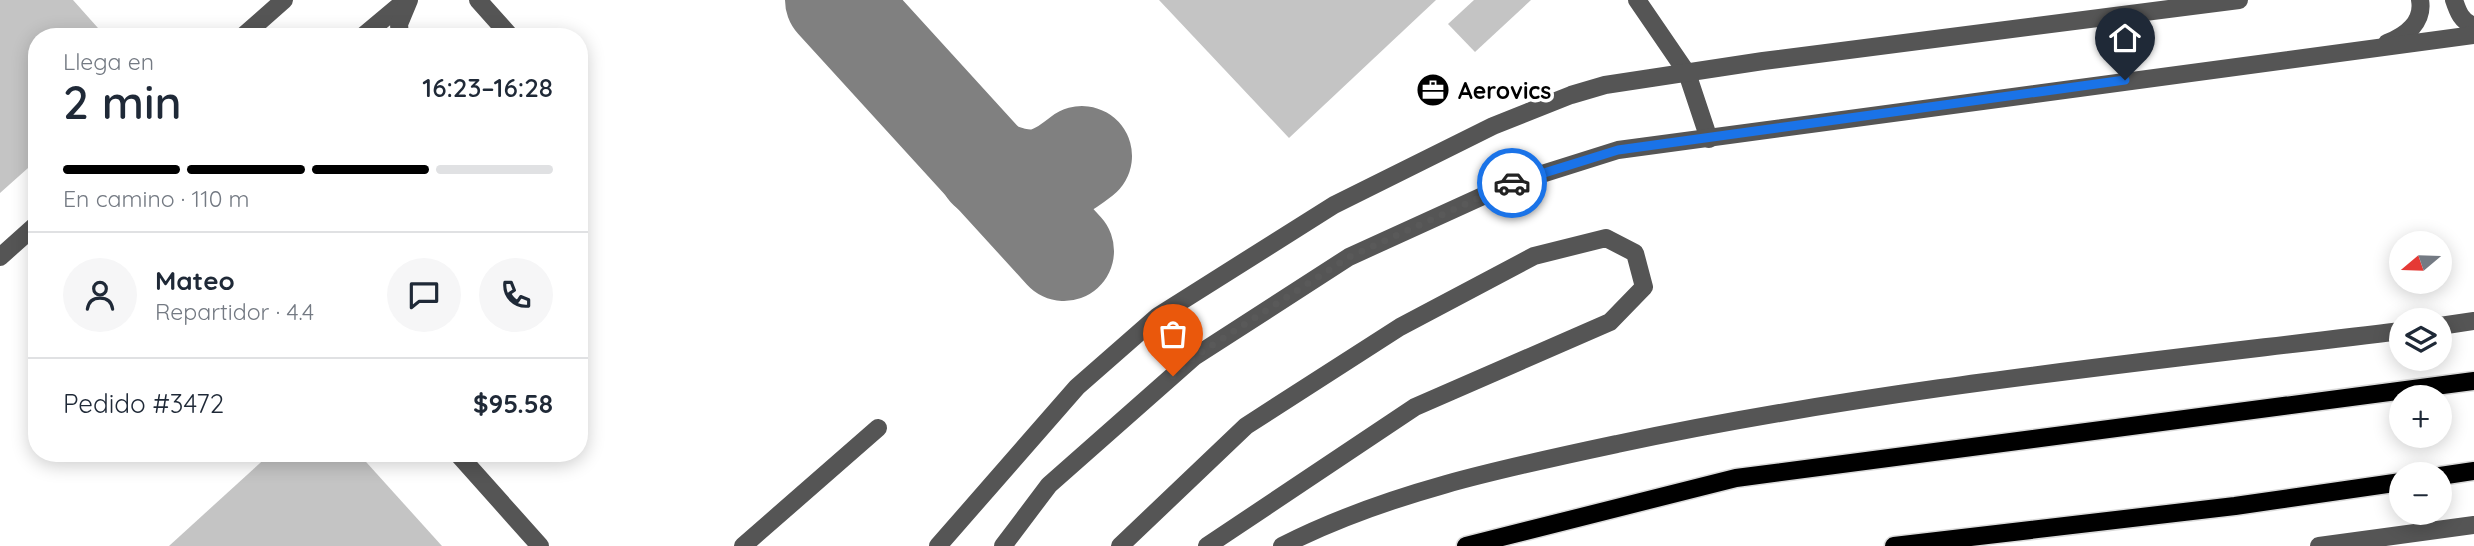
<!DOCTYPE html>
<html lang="es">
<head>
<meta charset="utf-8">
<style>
	:root { --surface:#fff; --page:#f6f6f7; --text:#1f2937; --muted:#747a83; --line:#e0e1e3; --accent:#000 }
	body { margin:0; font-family:Quicksand,sans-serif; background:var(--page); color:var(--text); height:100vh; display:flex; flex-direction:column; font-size:26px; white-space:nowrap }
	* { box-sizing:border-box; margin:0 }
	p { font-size:23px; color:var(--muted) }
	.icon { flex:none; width:38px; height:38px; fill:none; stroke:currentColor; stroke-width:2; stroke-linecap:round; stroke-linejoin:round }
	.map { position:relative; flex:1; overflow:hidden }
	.sheet { position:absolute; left:28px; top:28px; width:560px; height:434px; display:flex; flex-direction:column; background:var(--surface); border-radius:28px; box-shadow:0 4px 18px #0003 }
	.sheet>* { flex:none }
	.needle { width:46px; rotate:251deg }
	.tools { position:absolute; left:2389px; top:231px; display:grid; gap:14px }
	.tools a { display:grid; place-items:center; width:63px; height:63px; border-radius:50%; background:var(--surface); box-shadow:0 4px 18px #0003; font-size:35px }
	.pin { position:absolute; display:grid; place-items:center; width:60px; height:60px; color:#fff; margin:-72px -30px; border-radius:50% 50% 50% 0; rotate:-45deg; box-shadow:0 0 7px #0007 }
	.pin .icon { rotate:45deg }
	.courier { position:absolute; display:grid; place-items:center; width:70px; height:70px; margin:-35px; border:5px solid #1a73e8; border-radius:50%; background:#fff; color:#222; box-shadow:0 2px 9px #0007 }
	.head em { font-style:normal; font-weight:600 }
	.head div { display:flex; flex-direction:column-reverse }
	.head { display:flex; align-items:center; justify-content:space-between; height:119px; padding:0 35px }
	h1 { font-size:46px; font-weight:600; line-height:52px }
	.bar { display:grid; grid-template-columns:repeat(4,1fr); gap:10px 7px; align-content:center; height:84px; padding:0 35px }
	.bar i { height:9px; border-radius:5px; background:var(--line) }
	.bar .current { background:var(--accent) }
	.bar p { grid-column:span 4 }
	.line { display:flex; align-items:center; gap:18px; padding:0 35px; border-top:2px solid var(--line) }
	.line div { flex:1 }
	.round { display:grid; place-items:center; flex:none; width:74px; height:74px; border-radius:37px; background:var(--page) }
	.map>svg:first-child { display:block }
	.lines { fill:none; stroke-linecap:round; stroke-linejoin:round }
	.taxiway { stroke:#808080; stroke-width:100 }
	.building { fill:#c4c4c4 }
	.major-casing { stroke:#dbdbdb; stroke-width:21 }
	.minor { stroke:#555; stroke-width:18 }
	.major { stroke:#000; stroke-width:18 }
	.done { stroke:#595959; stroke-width:7; stroke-dasharray:0 12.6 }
	.route { stroke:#1a73e8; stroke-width:9 }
	.labels { text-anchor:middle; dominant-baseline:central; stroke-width:7; stroke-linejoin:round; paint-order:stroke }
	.poi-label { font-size:23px; font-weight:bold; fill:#000; stroke:#fff; text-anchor:start }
</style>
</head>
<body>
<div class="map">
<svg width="2474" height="546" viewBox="0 0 2474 546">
	<rect width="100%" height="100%" fill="#fff"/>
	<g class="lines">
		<!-- taxiway -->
		<g class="taxiway">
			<path d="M 835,0 L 1064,251"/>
			<path d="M 988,169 C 1031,185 1046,184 1082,156"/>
		</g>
	</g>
	<!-- building -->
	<g class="building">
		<path d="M 0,0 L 73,0 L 106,37 L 37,37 L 37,160 L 0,193 Z"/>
		<path d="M 1159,0 L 1436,0 L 1289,138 Z"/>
		<path d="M 1474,0 L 1531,0 L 1475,52 L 1448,24 Z"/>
		<path d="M 271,453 L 358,453 L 442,546 L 169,546 Z"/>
	</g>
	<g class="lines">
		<defs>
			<g id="major">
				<path d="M 2440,476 L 2474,471"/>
				<path d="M 1466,546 L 1736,478 L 2474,381"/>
				<path d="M 1894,546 L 2235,506 L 2401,482"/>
			</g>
		</defs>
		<!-- major casing -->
		<use href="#major" class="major-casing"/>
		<!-- minor -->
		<g class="minor">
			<path d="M 478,0 L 511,37"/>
			<path d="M 1637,0 L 1687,73 L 1709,139"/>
			<path d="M 2454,0 C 2458,12 2461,21 2474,26"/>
			<path d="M 242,37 L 284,0"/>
			<path d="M 362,37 L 406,0"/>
			<path d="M 400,37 L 399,24 L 409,0"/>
			<path d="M 2387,43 C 2406,36 2424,22 2420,0"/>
			<path d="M 0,257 L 37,224"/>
			<path d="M 2440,326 L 2474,321"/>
			<path d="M 457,453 L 540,546"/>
			<path d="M 743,546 L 878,428"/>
			<path d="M 938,546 L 1077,387 L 1158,316 L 1334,205 L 1493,126 L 1571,95 L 1605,85 L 1763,61 L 2239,0"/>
			<path d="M 1003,546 L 1049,485 L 1194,357 L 1349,257 L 1507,185 L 1618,150 L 2474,35"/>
			<path d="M 1120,546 L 1246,426 L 1400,327 L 1534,256 L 1606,238 L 1635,253 L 1644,287 L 1610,322 L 1415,407 L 1207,546"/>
			<path d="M 1282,546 C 1386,493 1504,468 1617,444 C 1875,389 2139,363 2401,331"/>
			<path d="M 2319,546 L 2474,525"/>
		</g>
		<!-- major -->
		<use href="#major" class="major"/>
	</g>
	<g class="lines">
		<!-- done -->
		<path class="done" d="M 1173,376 L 1194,357 L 1349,257 L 1512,183"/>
		<!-- route -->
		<path class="route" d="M 1512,183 L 1618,150 L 2125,80"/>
	</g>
	<!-- icons -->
	<defs>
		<symbol id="office-disc" viewBox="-11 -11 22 22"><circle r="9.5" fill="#000" stroke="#fff"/><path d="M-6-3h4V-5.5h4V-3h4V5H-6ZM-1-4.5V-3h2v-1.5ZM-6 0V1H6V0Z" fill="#fff"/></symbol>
	</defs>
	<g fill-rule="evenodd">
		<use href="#office-disc" x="1414" y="71" width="38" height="38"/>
	</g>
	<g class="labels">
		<!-- poi labels -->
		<g class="poi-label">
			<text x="1458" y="90">Aerovics</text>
		</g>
	</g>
</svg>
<div class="tools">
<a><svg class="needle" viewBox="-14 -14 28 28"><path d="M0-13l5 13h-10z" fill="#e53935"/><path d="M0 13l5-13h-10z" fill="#747a83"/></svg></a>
<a><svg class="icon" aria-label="layers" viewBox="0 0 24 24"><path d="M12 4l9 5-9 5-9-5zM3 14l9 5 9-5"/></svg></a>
<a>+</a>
<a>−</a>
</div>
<div class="pin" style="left:1173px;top:376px;background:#ea580c"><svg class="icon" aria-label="bag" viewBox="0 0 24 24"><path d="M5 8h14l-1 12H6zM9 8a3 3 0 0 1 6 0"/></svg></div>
<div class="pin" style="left:2125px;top:80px;background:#1f2937"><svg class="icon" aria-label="home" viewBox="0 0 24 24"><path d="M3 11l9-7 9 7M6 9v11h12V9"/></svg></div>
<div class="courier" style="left:1512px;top:183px"><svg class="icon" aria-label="car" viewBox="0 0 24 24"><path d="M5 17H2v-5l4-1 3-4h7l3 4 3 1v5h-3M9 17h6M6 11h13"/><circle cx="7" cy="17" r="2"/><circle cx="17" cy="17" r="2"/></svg></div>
<section class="sheet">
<div class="head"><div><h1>2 min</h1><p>Llega en</p></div><em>16:23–16:28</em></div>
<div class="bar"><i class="current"></i><i class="current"></i><i class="current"></i><i></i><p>En camino · 110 m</p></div>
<div class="line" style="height:126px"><a class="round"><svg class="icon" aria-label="person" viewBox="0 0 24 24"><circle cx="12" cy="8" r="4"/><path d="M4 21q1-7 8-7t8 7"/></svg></a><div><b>Mateo</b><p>Repartidor · 4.4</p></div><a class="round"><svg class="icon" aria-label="chat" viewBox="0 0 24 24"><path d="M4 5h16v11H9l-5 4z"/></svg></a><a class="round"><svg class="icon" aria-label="phone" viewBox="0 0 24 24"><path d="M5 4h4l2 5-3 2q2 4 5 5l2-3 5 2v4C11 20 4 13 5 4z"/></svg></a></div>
<div class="line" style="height:91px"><div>Pedido #3472</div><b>$95.58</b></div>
</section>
</div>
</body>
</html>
